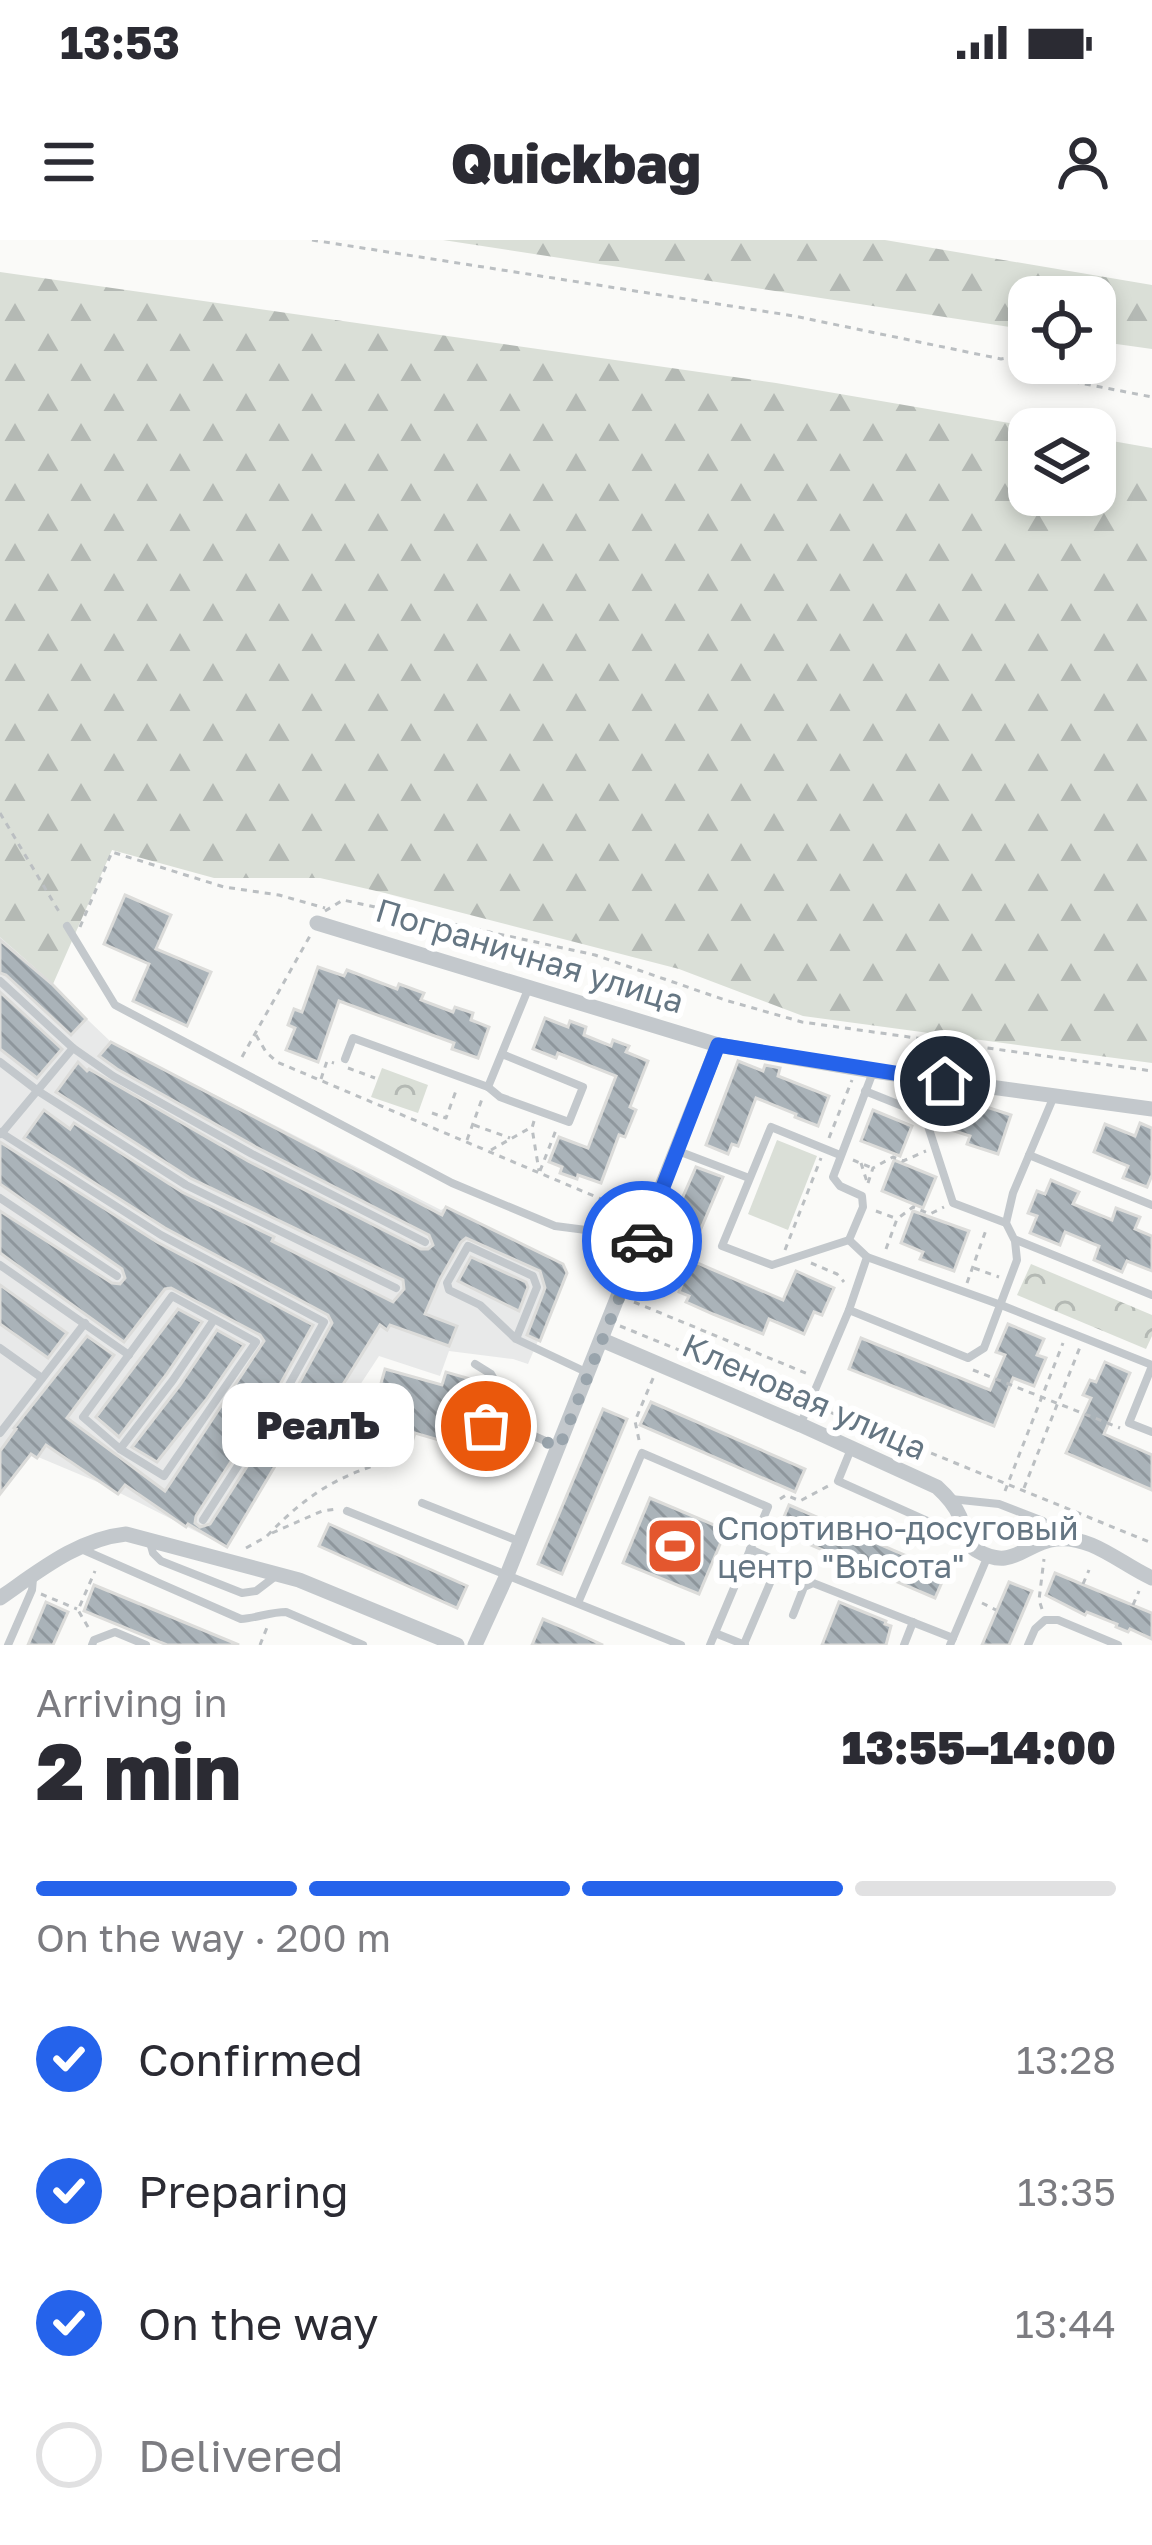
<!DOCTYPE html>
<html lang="en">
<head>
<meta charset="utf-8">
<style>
	:root { --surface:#fff; --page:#f7f7f7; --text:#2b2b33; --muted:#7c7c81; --line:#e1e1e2; --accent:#2563eb }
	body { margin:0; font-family:"Golos Text",sans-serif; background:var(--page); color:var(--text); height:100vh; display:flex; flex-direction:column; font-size:45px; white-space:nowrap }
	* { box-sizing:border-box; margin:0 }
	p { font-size:39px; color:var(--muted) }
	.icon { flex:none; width:66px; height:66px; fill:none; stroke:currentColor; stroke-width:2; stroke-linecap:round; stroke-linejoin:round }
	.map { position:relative; height:1405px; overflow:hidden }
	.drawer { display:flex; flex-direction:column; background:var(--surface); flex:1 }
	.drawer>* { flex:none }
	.buttons { position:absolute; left:1008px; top:36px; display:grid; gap:24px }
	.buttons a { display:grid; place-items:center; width:108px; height:108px; border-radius:24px; background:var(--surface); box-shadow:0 6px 18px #0003; font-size:60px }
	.pin { position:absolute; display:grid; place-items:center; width:102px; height:102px; color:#fff; margin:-51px; border:6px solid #fff; border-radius:50%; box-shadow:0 3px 12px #0007 }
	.courier { position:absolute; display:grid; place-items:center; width:120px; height:120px; margin:-60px; border:9px solid #2563eb; border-radius:50%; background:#fff; color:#222; box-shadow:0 3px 15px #0007 }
	.bubble { position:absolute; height:84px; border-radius:24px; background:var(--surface); box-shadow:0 6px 18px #0003; font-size:39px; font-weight:800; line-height:84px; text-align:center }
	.summary em { font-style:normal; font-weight:800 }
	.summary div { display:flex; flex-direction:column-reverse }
	.summary { display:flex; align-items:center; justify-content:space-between; height:204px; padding:0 36px }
	h1 { font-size:78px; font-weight:800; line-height:90px }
	.bar { display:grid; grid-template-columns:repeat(4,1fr); gap:18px 12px; align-content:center; height:144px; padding:0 36px }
	.bar i { height:15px; border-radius:9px; background:var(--line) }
	.bar .on { background:var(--accent) }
	.bar p { grid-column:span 4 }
	ol { padding:0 36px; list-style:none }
	li { display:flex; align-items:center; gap:36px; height:132px }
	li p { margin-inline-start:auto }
	li .icon { padding:12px; border-radius:50%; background:var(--accent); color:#fff; stroke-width:4 }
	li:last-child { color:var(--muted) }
	li i { width:66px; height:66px; border:6px solid var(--line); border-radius:50% }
	.status { display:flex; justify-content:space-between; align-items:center; height:84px; padding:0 60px; background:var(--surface); direction:ltr }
	.status svg { height:33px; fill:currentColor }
	header { display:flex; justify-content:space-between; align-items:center; height:156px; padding:0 36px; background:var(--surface); font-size:54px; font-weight:800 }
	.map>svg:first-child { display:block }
	.built { fill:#e8e9e9 }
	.grass { fill:#dadfd7 }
	.forest { fill:url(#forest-firs) }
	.park { fill:url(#park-crowns) }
	.building { fill:url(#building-back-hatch); stroke:#dcdcda; stroke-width:3 }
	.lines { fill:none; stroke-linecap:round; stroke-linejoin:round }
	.path { stroke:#bbbfc2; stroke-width:3; stroke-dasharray:6 6; stroke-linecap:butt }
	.lane { stroke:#c3c8cc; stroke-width:8 }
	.street { stroke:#c3c8cc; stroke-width:15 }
	.done { stroke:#99a4ac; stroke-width:12; stroke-dasharray:0 21.6 }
	.route { stroke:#2563eb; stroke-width:15 }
	.labels { text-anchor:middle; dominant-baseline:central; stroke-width:12; stroke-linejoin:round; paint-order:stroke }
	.street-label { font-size:33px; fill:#657683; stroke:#fff }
	.poi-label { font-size:33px; fill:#657683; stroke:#fff; text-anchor:start }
</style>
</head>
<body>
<div class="status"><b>13:53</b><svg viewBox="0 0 49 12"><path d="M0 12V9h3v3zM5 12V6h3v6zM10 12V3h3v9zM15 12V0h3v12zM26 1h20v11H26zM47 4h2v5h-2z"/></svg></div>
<header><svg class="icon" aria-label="menu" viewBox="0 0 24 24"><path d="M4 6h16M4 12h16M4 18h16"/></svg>Quickbag<svg class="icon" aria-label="person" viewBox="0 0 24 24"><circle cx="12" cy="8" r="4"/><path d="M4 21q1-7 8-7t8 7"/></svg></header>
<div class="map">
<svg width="1152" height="1405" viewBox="0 0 1152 1405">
	<defs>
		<pattern id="forest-firs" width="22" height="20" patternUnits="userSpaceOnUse" patternTransform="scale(3)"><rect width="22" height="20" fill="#dadfd7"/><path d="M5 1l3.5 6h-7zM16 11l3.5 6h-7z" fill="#b4b9b4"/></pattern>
		<pattern id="park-crowns" width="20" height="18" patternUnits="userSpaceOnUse" patternTransform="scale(3)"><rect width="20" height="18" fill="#dadfd7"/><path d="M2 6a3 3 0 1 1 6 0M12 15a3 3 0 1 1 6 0" fill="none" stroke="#b4b9b4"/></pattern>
		<pattern id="building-back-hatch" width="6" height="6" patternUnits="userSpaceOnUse" patternTransform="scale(3)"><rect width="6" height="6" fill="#aab3b9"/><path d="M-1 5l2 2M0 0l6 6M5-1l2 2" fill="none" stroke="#8e969c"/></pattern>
	</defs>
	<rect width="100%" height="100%" fill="#fafaf8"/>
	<!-- built -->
	<path class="built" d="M 0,696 L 111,802 L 441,970 L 446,967 L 567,1033 L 528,1124 L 513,1119 L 449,1111 L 440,1136 L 379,1116 L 341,1174 L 302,1175 L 227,1307 L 100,1243 L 31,1214 L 0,1254 Z"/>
	<!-- grass -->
	<path class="grass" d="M 777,900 L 817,916 L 788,990 L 748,974 Z"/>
	<!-- forest -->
	<g class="forest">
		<path d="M 443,0 L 885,0 L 1152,45 L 1152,109 L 1095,101 L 1095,57 L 1029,57 L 1029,90 Z"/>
		<path d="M 0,32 L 776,143 L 1044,189 L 1029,189 L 1029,255 L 1095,255 L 1095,198 L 1152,208 L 1152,823 L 803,776 L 679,729 L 385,653 L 320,638 L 214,638 L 112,610 L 53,744 L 0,697 Z"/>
	</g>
	<!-- park -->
	<g class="park">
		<path d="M 382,828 L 428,845 L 418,873 L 371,857 Z"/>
		<path d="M 1031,1024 L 1152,1075 L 1152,1096 L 1146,1109 L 1017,1055 Z"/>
	</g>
	<!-- building -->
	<g class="building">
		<path d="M 125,655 L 171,675 L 156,709 L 211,732 L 187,786 L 133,761 L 149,724 L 104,704 Z"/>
		<path d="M 0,700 L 52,744 L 86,779 L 71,795 L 6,735 L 0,733 Z"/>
		<path d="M 318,727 L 344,736 L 347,730 L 397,749 L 399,744 L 424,753 L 421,760 L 453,772 L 455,767 L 473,773 L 471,780 L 489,787 L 478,818 L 452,809 L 454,803 L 339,761 L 318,822 L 286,810 L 295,788 L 288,785 L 294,769 L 302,772 Z"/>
		<path d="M 0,752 L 62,809 L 37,838 L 0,809 Z"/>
		<path d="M 545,778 L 568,787 L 570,781 L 586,787 L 584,795 L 611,806 L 613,800 L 629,806 L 626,812 L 648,821 L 630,867 L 636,870 L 625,897 L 619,895 L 601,943 L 578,935 L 577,939 L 560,933 L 562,927 L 549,922 L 559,897 L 588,908 L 616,836 L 558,813 L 556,818 L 533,809 Z"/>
		<path d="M 111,802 L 442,975 L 446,967 L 563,1024 L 567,1033 L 540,1101 L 527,1095 L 545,1048 L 540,1031 L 466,998 L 461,1002 L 440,1039 L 425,1074 L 457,1086 L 449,1106 L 390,1085 L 387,1090 L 380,1085 L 334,1159 L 319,1152 L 227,1307 L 188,1284 L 186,1287 L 125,1245 L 118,1254 L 46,1205 L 37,1218 L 31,1214 L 0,1254 L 0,1211 L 16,1189 L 14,1188 L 87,1096 L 114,1115 L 67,1178 L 165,1251 L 264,1101 L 260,1095 L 171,1048 L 165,1049 L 124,1102 L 0,1013 L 0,971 L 112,1043 L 120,1044 L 125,1038 L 122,1029 L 0,944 L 0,902 L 157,1002 L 313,1085 L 277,1150 L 196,1276 L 195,1283 L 200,1287 L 210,1284 L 291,1158 L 332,1083 L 328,1075 L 165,988 L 24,898 L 44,870 L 70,889 L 74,883 L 182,952 L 274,997 L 272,1001 L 393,1062 L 404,1049 L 403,1040 L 190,938 L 56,852 L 78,822 L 87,831 L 89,829 L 248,921 L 421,1009 L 428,1009 L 433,1005 L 429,995 L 256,907 L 117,829 L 99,816 Z"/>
		<path d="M 738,821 L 763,831 L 765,825 L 780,828 L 778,836 L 829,856 L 818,886 L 795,877 L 796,874 L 756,858 L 738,906 L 732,904 L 728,914 L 706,905 Z"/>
		<path d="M 959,858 L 1011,875 L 998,914 L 967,904 L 970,896 L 948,889 Z"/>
		<path d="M 873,870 L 912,886 L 900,916 L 861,901 Z"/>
		<path d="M 1140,883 L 1152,888 L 1152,935 L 1147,947 L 1123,938 L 1128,926 L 1094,912 L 1105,884 L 1135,896 Z"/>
		<path d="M 894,920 L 936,937 L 923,968 L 882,951 Z"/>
		<path d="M 696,927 L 723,937 L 688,1019 L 783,1060 L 796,1031 L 834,1048 L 822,1075 L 814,1072 L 804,1094 L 769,1079 L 763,1094 L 713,1074 L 686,1062 L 689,1056 L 679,1052 L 682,1044 L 654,1032 L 662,1013 L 654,1009 L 661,993 L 666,995 Z"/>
		<path d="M 1051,940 L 1079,952 L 1073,964 L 1112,980 L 1116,968 L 1140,977 L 1135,989 L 1152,996 L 1152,1031 L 1127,1021 L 1122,1032 L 1094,1020 L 1099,1006 L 1065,992 L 1060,1005 L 1030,993 L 1037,976 L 1028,973 L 1037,951 L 1045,954 Z"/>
		<path d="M 913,971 L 969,991 L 954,1031 L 920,1019 L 923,1012 L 901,1003 Z"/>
		<path d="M 471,1017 L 526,1042 L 528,1047 L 519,1071 L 458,1041 Z"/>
		<path d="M 0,1045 L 67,1093 L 48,1118 L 0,1084 Z"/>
		<path d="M 178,1069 L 202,1082 L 166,1135 L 119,1197 L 96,1177 Z"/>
		<path d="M 1008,1084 L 1044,1099 L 1037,1115 L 1046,1118 L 1034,1146 L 1013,1138 L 994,1186 L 849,1129 L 861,1098 L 990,1150 L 1005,1115 L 996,1112 Z"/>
		<path d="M 217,1090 L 244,1105 L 206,1160 L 157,1222 L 132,1207 L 180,1145 Z"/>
		<path d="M 1105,1122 L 1130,1133 L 1104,1194 L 1152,1215 L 1152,1250 L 1066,1213 L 1091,1158 L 1083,1155 L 1090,1140 L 1096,1142 Z"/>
		<path d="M 385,1129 L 442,1145 L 446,1132 L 474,1140 L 456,1205 L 415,1193 L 411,1205 L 367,1193 Z"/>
		<path d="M 651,1162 L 805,1229 L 795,1252 L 640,1185 Z"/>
		<path d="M 603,1169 L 627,1179 L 562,1334 L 538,1324 Z"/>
		<path d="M 650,1258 L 726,1290 L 699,1354 L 623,1323 Z"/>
		<path d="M 789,1265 L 946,1333 L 935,1358 L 778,1291 Z"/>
		<path d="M 329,1284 L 467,1346 L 457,1368 L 319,1306 Z"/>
		<path d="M 1055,1333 L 1152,1373 L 1152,1399 L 1130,1389 L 1128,1392 L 1116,1387 L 1117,1384 L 1087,1372 L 1085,1375 L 1046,1355 Z"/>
		<path d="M 1009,1342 L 1032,1351 L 1009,1405 L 982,1405 Z"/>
		<path d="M 94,1345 L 239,1405 L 167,1405 L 84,1371 Z"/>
		<path d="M 46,1362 L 68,1372 L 53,1405 L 28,1405 Z"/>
		<path d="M 839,1362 L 886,1381 L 885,1384 L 891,1386 L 886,1405 L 822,1405 Z"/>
		<path d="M 543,1379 L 572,1391 L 603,1405 L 532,1405 Z"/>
	</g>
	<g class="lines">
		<!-- path -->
		<g class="path">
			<path d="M 312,0 L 794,76 L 1001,119 L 1023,115 L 1029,121"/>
			<path d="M 1031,123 L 1044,136 L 1152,157"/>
			<path d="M 0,573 L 61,675"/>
			<path d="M 325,671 L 343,660 L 595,715 L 725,760 L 802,782 L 1152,831"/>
			<path d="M 80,687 L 112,612 L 224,647 L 279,655 L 325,668"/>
			<path d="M 256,795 L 266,812 L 277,822 L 620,967"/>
			<path d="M 242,817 L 311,694"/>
			<path d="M 348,828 L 375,838"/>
			<path d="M 321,839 L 327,821 L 334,823"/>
			<path d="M 933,872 L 940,853"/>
			<path d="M 432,873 L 446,878 L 457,848"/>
			<path d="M 534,881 L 532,888 L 539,931"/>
			<path d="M 474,885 L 510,898"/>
			<path d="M 829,898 L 852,840"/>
			<path d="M 467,900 L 482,859"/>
			<path d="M 491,910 L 530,888"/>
			<path d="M 853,920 L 872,928"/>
			<path d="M 861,923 L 867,942"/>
			<path d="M 540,931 L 556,890"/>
			<path d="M 868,943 L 873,928 L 893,917 L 903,921 L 926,911"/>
			<path d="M 876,971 L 895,978"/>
			<path d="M 886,1009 L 897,979 L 913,967 L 930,974 L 944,967"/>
			<path d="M 785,1010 L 821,918"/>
			<path d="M 811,1023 L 837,1034 L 844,1042"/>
			<path d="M 974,1028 L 999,1037"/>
			<path d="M 967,1043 L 986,990"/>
			<path d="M 634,1062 L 808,1134"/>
			<path d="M 620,1086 L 800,1159"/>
			<path d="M 973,1130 L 1120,1188"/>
			<path d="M 820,1168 L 1152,1303"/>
			<path d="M 639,1200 L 635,1181 L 654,1136"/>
			<path d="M 1024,1248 L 1080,1107"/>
			<path d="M 1005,1251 L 1063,1103"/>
			<path d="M 780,1259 L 786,1255 L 800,1261 L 830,1245"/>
			<path d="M 272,1293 L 322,1271 L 336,1269"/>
			<path d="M 267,1296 C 308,1253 340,1234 397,1219"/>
			<path d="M 246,1308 L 264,1298"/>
			<path d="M 1083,1344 L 1089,1330"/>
			<path d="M 41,1354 L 77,1369"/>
			<path d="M 982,1363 L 996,1370"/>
			<path d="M 1133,1365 L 1139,1351"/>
			<path d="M 1042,1369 L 1039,1360 L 1044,1319"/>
			<path d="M 88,1387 L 78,1370 L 95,1331"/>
			<path d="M 260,1405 L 268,1385"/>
		</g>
		<!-- lane -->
		<g class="lane">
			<path d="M 67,686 L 115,765 L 452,943 L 555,986 L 586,990 L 603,987 L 642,1000"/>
			<path d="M 0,741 L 73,808 L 113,836 L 252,914 L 425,1002"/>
			<path d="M 345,819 L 353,798 L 488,847 L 529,747"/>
			<path d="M 0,822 L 38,851 L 186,945 L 396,1048"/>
			<path d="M 488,847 L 500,857 L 569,882 L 583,847 L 502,814"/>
			<path d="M 865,851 L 915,871 L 928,886 L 953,963 L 1006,983"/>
			<path d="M 1054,856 L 1013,953 L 1006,983 L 1014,999 L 1152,1055"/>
			<path d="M 0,892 L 161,995 L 324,1082 L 284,1154 L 203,1280"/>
			<path d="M 1,894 L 73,808"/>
			<path d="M 678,911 L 749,938"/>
			<path d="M 840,915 L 771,887 L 722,1006 L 772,1025 L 849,1000"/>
			<path d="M 1029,915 L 1152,965"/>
			<path d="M 0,958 L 117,1036"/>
			<path d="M 867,1017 L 1001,1065 L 1152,1125"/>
			<path d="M 0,1025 L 129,1115"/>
			<path d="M 172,1056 L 256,1102 L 164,1236 L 120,1209 L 83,1177 Z"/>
			<path d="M 849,1070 L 968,1118 L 984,1108 L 1017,1020 L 1015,1001"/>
			<path d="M 516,1099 L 537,1047 L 533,1036 L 468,1006 L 447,1043 L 449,1050 L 480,1065 L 516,1099 L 586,1132"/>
			<path d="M 0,1108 L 42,1138"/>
			<path d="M 475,1124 L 491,1134 L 525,1192 L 559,1207"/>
			<path d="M 1152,1126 L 1129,1183 L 1152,1192"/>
			<path d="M 801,1183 L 849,1070 L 867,1017 L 849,1000 L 863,967 L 862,956 L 840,946 L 833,937 L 873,832"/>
			<path d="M 486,1186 L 523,1192"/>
			<path d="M 0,1193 L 85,1083"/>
			<path d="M 120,1209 L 173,1140 L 213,1081"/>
			<path d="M 851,1209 L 838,1241 L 961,1296"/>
			<path d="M 951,1259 L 999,1264 L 1043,1281 L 1058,1297"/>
			<path d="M 422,1263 L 521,1302"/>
			<path d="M 347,1271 L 681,1405"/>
			<path d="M 149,1299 L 153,1313 L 161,1321 L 242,1353 L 256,1351 L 277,1335"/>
			<path d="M 79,1308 L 241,1379 C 257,1378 270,1372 286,1372 L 363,1405"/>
			<path d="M 578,1363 L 642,1213 L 768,1267 L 715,1393"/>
			<path d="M 793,1375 L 804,1347 L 813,1343 L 953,1398"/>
			<path d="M 744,1404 L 779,1322 L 750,1309"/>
			<path d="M 8,1405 L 32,1350 L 33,1339"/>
			<path d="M 92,1405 L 94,1400 L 115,1392 L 146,1405"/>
			<path d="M 710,1405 L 715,1393 L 745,1405"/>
			<path d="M 904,1405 L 913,1382"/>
			<path d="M 950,1405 L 987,1318"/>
			<path d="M 1028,1405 L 1035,1389 L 1045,1380 L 1058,1380 L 1118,1405"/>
		</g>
		<!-- street -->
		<g class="street">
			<path d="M 317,683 L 718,805 L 873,831 L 1152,869"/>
			<path d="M 602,1100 L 801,1185 L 937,1247 C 947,1256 955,1265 960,1277 C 965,1290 963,1302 976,1310 C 1013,1332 1023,1303 1056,1299 C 1092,1295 1122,1325 1152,1338"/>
			<path d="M 0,1358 C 39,1331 78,1299 126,1294 L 299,1340 L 457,1405"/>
			<path d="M 475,1405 L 507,1335 L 718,805"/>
		</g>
	</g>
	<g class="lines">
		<!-- done -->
		<path class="done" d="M 486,1186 L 525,1192 L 559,1208 L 642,1001"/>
		<!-- route -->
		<path class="route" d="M 642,1001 L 718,805 L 945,841"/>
	</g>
	<!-- icons -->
	<defs>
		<symbol id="stadium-square" viewBox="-11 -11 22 22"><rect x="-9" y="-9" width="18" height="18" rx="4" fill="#e4572e" stroke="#fff"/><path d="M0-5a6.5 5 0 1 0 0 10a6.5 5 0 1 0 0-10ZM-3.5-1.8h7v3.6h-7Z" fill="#fff"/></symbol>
	</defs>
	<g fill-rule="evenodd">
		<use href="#stadium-square" x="642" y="1273" width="66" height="66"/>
	</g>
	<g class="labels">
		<!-- street labels -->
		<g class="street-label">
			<text transform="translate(530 715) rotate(17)">Пограничная улица</text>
			<text transform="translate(805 1156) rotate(24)">Кленовая улица</text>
		</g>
		<!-- poi labels -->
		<g class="poi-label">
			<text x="717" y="1287">Спортивно-досуговый<tspan x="717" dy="38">центр "Высота"</tspan></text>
		</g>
	</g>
</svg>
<div class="buttons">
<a><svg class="icon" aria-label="locate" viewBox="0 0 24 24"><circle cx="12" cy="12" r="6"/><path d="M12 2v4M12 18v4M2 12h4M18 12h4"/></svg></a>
<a><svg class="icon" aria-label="layers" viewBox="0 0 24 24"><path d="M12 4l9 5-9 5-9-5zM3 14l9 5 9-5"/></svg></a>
</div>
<div class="pin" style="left:486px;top:1186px;background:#ea580c"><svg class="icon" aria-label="bag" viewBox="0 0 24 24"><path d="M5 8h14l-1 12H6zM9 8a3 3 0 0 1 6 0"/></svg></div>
<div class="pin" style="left:945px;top:841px;background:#1f2937"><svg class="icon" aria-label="home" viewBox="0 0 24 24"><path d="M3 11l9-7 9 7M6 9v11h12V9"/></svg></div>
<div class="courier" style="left:642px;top:1001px"><svg class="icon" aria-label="car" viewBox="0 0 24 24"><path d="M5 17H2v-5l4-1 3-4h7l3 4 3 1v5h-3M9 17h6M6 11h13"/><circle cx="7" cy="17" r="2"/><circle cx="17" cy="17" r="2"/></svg></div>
<div class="bubble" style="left:222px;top:1143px;width:192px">РеалЪ</div>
</div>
<section class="drawer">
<div class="summary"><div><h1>2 min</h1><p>Arriving in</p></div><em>13:55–14:00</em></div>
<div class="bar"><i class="on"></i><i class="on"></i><i class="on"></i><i></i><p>On the way · 200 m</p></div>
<ol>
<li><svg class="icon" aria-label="check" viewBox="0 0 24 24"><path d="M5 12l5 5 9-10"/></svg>Confirmed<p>13:28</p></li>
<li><svg class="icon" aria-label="check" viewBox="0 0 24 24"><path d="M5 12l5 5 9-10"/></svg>Preparing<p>13:35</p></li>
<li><svg class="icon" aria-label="check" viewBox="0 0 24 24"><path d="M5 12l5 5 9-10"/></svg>On the way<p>13:44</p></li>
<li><i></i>Delivered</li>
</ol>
</section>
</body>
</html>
